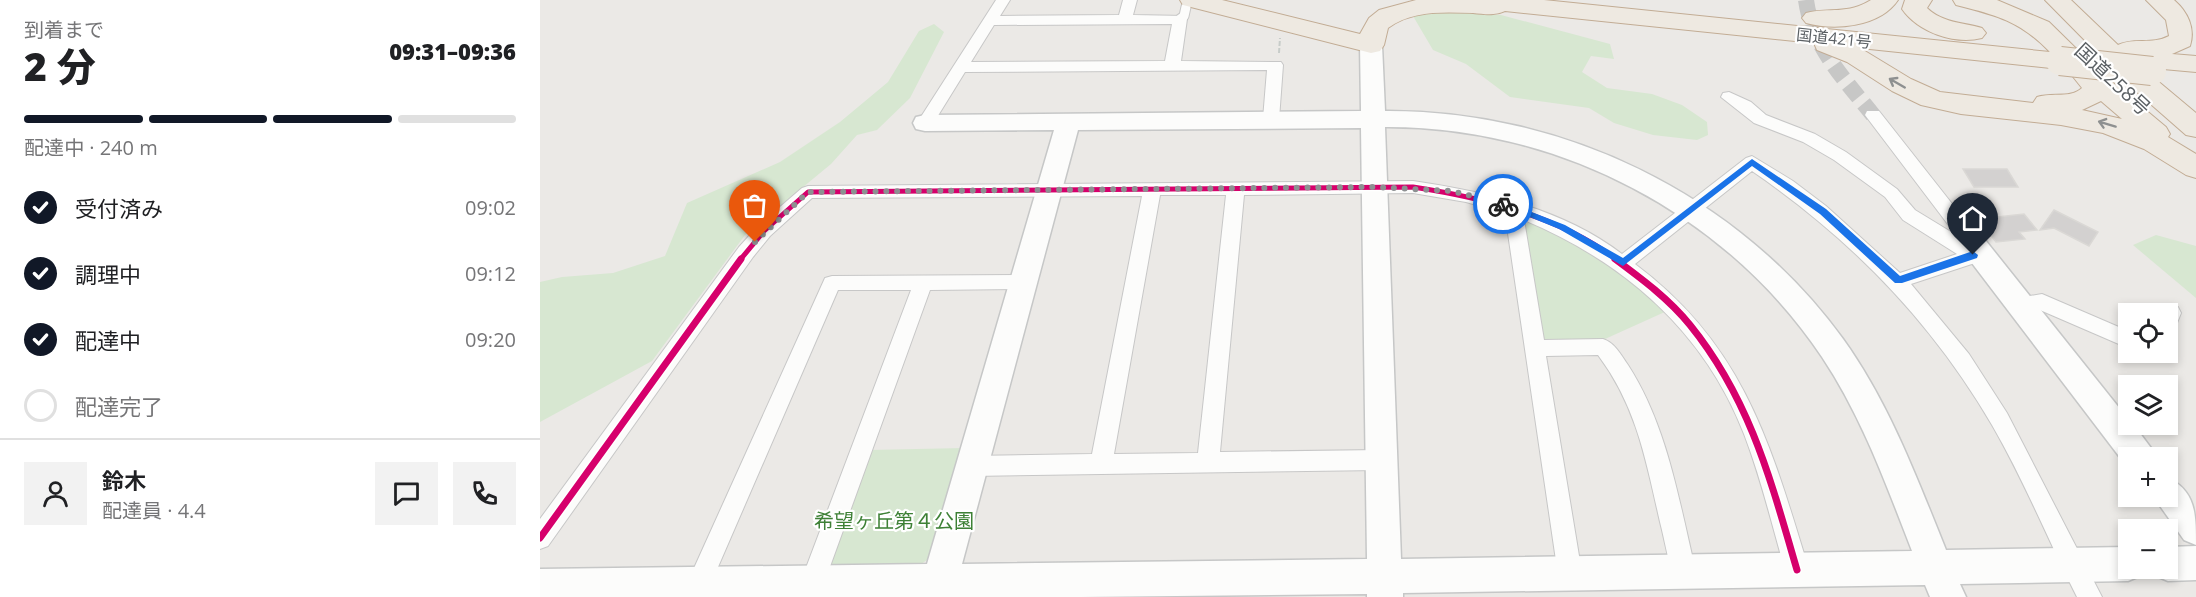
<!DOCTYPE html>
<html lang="ja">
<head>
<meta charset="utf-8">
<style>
	:root { --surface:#fff; --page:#f2f2f2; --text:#202124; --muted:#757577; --line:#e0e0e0; --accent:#111827 }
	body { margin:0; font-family:"Open Sans","Noto Sans JP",sans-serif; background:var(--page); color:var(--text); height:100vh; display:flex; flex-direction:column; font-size:22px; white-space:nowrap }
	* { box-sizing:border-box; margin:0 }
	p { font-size:20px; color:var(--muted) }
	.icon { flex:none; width:33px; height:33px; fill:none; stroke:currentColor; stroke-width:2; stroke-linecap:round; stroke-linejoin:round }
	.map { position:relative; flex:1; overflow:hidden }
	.drawer { display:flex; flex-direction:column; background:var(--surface); width:540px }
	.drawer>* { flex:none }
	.controls { position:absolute; left:1578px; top:303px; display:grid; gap:12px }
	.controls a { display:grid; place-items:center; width:60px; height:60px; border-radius:0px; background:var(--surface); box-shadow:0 3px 9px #0003; font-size:30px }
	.pin { position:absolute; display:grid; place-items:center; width:51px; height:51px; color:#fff; margin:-62px -26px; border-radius:50% 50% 50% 0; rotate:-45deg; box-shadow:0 0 6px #0007 }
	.pin .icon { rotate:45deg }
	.courier { position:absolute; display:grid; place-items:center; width:60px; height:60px; margin:-30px; border:4px solid #1a73e8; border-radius:50%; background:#fff; color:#222; box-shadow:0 2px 8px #0007 }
	.head em { font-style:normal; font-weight:800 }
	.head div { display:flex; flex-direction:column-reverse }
	.head { display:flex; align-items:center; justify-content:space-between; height:102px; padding:0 24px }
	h1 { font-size:39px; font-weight:800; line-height:45px }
	.bar { display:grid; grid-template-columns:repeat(4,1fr); gap:9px 6px; align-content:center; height:72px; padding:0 24px }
	.bar i { height:8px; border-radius:4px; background:var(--line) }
	.bar .selected { background:var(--accent) }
	.bar p { grid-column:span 4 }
	.line { display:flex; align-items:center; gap:15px; padding:0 24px; border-top:2px solid var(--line) }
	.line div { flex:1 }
	.round { display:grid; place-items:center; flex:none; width:63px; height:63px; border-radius:0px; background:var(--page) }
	ol { padding:0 24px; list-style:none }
	li { display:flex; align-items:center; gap:18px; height:66px }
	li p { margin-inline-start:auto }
	li .icon { padding:6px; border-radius:50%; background:var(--accent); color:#fff; stroke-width:4 }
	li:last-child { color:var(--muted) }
	li i { width:33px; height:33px; border:3px solid var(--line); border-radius:50% }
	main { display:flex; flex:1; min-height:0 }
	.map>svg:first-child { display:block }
	.green { fill:#d7e7d1 }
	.building { fill:#d3d1d0; stroke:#dad8d5; stroke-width:1.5 }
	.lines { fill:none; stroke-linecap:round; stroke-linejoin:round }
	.street-tunnel { stroke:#c7c7c6; stroke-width:16; stroke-dasharray:16 8; stroke-linecap:butt }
	.lane-casing { stroke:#c7c7c7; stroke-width:11 }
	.street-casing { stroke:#c7c7c7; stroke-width:2 }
	.secondary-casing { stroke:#c6c7c7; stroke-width:3 }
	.highway-casing { stroke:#c2ac94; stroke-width:2 }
	.path { stroke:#c7ccc9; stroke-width:2; stroke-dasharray:5 2; stroke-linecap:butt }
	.lane { stroke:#fcfcfb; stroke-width:9 }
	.street { fill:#fcfcfb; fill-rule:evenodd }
	.secondary { fill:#fcfcfb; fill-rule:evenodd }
	.highway { fill:#eee9e1; fill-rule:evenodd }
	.highway-bridge-casing { stroke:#c2ac94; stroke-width:30; stroke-linecap:butt }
	.highway-bridge { stroke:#eee9e1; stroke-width:28 }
	.cycleway-far1-casing { stroke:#fff; stroke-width:8 }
	.cycleway-casing { stroke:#fff; stroke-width:10 }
	.cycleway-far1 { stroke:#d6006c; stroke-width:5 }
	.cycleway { stroke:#d6006c; stroke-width:7 }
	.oneway { stroke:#8e9090 }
	.route { fill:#1a73e8 }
	.done { stroke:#8d9092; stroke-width:6; stroke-dasharray:0 10.8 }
	.labels { text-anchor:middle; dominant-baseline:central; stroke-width:4.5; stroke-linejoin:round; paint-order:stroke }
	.far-street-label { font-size:16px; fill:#5b6064; stroke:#fff }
	.street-label { font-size:20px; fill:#5b6064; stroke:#fff }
	.park-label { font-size:20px; fill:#3e8136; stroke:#fff }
</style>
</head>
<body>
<main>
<section class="drawer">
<div class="head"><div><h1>2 分</h1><p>到着まで</p></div><em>09:31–09:36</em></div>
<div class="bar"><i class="selected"></i><i class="selected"></i><i class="selected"></i><i></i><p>配達中 · 240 m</p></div>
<ol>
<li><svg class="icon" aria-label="check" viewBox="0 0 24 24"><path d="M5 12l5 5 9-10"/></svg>受付済み<p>09:02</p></li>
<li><svg class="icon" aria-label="check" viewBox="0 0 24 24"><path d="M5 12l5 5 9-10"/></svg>調理中<p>09:12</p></li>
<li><svg class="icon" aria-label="check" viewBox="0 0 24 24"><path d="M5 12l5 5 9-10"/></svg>配達中<p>09:20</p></li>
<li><i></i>配達完了</li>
</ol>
<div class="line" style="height:108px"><a class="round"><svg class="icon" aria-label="person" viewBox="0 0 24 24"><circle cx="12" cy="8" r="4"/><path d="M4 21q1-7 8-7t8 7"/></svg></a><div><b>鈴木</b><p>配達員 · 4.4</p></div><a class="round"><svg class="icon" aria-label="chat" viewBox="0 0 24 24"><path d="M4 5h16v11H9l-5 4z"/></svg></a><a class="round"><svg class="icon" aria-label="phone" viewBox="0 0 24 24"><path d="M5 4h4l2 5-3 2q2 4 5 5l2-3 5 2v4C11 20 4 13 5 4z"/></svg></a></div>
</section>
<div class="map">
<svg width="1656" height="597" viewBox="0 0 1656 597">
	<rect width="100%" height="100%" fill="#ebe9e6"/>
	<!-- green -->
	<g class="green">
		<path d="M 885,10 L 961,15 L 1070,44 L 1074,59 L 1051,56 L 1042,72 L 1067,88 L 1112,94 L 1142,105 L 1167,122 L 1168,135 L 1157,140 L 1113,135 L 1074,123 L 1049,108 L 970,97 L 926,64 L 893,50 L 873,16 Z"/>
		<path d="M 394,24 L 404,32 L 370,98 L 337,130 L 317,135 L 291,164 L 205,235 L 112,361 L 0,422 L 0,282 L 22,277 L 73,273 L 125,256 L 147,203 L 240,162 L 300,122 L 348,82 L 379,31 Z"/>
		<path d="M 994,221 L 1061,255 L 1127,311 L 1065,339 L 1008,341 L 999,335 L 981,225 Z"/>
		<path d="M 1616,235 L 1656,246 L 1656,298 L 1593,245 Z"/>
		<path d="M 424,448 L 391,557 L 377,567 L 294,569 L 289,563 L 329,450 Z"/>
	</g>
	<!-- building -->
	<g class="building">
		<path d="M 1423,169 L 1467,169 L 1478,187 L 1434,187 Z"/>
		<path d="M 1514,210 L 1558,232 L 1549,246 L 1514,228 L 1500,230 Z"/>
		<path d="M 1484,214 L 1497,230 L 1479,232 L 1485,239 L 1456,242 L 1438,219 Z"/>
	</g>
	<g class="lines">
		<!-- street-tunnel -->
		<path class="street-tunnel" d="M 1266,0 C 1272,46 1305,80 1333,115"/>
		<defs>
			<path id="lane" d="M 640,19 L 644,16 L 646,7"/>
			<g id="street">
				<path d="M 456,0 L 470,0 L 460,16 L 579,15 L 583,0 L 597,0 L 593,15 L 645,16 L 647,19 L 641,61 L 741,62 L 743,65 L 739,119 L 737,123 L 725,123 L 723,119 L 727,70 L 425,72 L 391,127 L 379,127 L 377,123 ZM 632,24 L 625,61 L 431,62 L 454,25 Z"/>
				<path d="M 1189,92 L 1211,102 L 1226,115 L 1275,134 L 1306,152 L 1357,189 L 1375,210 L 1416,235 L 1325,115 L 1327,111 L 1339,111 L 1439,238 L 1441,243 L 1439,247 L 1447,249 L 1449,254 L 1447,259 L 1371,284 L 1429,354 L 1467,413 L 1562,597 L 1537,597 C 1508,540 1484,480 1452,425 C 1392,322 1310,238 1212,171 L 1095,264 C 1205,346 1231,446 1269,570 L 1266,578 L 1257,582 L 1248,578 L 1245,570 C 1232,525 1221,478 1204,434 C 1164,331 1084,262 984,220 L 1004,340 L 1063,339 C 1075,343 1081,355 1088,365 C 1128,427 1139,502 1156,572 L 1153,580 L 1144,584 L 1135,580 C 1128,562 1125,541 1120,522 C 1106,461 1097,407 1058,355 L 1006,356 L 1042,574 L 1039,582 L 1030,586 L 1021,582 L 1018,574 L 965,213 L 926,202 L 873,193 L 704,195 L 680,452 L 840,450 L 848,453 L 851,460 L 848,467 L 840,470 L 431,476 L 423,473 L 420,466 L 423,459 L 431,456 L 552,454 L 602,196 L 272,198 L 230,236 L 213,257 L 8,546 L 0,549 L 0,519 L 199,247 L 218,226 L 262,188 L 268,186 L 873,181 C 946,192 1022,208 1082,254 L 1206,158 L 1212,156 L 1253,181 L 1286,206 L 1360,273 L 1417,254 L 1363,220 L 1345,197 L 1294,160 L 1263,142 L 1214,123 L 1181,97 L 1183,93 ZM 620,195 L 686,195 L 658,453 L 574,454 Z"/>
				<path d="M 482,275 L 489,277 L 492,282 L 489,287 L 482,289 L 390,290 L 279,597 L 255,597 L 371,290 L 298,290 L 165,597 L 141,597 L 285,278 L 292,276 Z"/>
				<path d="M 1502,294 L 1588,331 L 1588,348 L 1500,310 L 1479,312 L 1472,309 L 1469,304 L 1472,299 Z"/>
				<path d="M 1631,305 L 1638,307 L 1641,313 L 1635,328 L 1628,330 L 1628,314 L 1621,314 L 1624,307 Z"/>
			</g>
			<g id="secondary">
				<path d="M 831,38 L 839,40 L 842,45 L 845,111 C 1022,110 1198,194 1303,339 C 1349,403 1377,478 1406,550 L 1588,547 L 1588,568 L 1604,568 L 1600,576 L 1588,581 L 1420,584 L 1426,597 L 1390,597 L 1385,585 L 863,593 L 863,597 L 827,597 L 827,594 L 541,597 L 0,597 L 0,569 L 387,564 L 514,130 L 385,131 L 376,129 L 373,123 L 376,117 L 385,115 L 821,111 L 820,45 L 823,40 ZM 845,127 C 1017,126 1186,213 1282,357 C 1322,417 1346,484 1372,551 L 861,559 ZM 821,128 L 827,559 L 422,564 L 538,130 Z"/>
				<path d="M 1432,233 L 1442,236 L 1588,419 L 1588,424 L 1593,424 L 1611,448 L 1616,458 L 1588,458 L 1588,468 L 1422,250 L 1418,243 L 1422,236 Z"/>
				<path d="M 1628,478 C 1656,491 1656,515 1656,545 L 1644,540 L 1613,496 L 1628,496 Z"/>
				<path d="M 1656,546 L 1656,580 L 1628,581 L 1616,576 L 1612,568 L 1628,568 L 1628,547 Z"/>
			</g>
			<g id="highway">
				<path d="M 640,0 L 682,0 L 820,34 L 829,18 L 839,10 L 876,0 L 1004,0 L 1510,52 C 1480,21 1456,15 1416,5 L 1413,0 L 1457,0 L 1509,22 L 1559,71 L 1626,127 L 1630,134 L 1628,137 L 1656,154 L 1656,178 L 1646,175 L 1604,149 L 1563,133 L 1521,125 L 1421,114 L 1381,105 L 1352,91 L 1307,62 L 1277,50 L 1274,43 L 965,11 C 955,16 944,14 933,13 C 904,12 872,10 848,28 L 844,45 L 840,51 L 831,53 L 643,5 ZM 1320,48 L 1520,69 L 1526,68 L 1542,88 C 1530,99 1513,92 1497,97 L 1493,103 L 1400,92 L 1371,79 ZM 1561,101 L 1582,119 L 1542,110 Z"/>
				<path d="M 1331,0 L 1358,0 C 1340,27 1295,31 1266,23 L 1262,18 L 1266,13 C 1290,7 1307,15 1331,0 Z"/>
				<path d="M 1365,0 L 1392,0 L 1387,8 C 1403,23 1421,22 1442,28 L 1446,33 L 1442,38 C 1414,45 1378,32 1362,9 Z"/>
				<path d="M 1505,0 L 1531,0 L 1578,45 C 1593,37 1612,45 1629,36 L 1626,20 L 1606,0 L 1634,0 C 1647,11 1656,28 1650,46 L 1632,54 L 1656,56 L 1656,72 L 1601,67 L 1656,113 L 1656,137 L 1646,135 L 1590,86 Z"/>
			</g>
		</defs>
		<!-- lane casing -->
		<use href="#lane" class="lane-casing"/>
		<!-- street casing -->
		<use href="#street" class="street-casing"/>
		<!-- secondary casing -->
		<use href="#secondary" class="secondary-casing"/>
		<!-- highway casing -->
		<use href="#highway" class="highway-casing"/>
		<!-- path -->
		<path class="path" d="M 739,53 L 740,38"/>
		<!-- lane -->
		<use href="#lane" class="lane"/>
		<!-- street -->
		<use href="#street" class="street"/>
		<!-- secondary -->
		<use href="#secondary" class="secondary"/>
		<!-- highway -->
		<use href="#highway" class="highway"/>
		<defs>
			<path id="highway-bridge" d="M 1520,61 L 1612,71"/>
		</defs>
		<!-- highway-bridge casing -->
		<use href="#highway-bridge" class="highway-bridge-casing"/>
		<!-- highway-bridge -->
		<use href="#highway-bridge" class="highway-bridge"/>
		<defs>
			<path id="cycleway-far1" d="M 200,260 L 224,231 L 268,192 L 873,187 C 944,198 1019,216 1077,260"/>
			<g id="cycleway">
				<path d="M 1075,259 C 1102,279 1129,299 1150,325 C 1210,399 1231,481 1257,570"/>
				<path d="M 0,538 L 201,259"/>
			</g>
		</defs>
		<!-- cycleway-far1 casing -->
		<use href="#cycleway-far1" class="cycleway-far1-casing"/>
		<!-- cycleway casing -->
		<use href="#cycleway" class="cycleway-casing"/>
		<!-- cycleway-far1 -->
		<use href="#cycleway-far1" class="cycleway-far1"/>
		<!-- cycleway -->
		<use href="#cycleway" class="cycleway"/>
	</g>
	<!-- one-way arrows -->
	<defs><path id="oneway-shaft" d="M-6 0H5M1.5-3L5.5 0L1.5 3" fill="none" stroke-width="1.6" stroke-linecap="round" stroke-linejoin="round" transform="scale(1.5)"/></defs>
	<g class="oneway">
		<use href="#oneway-shaft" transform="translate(1357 83) rotate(-150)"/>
		<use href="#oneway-shaft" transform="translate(1567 124) rotate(-163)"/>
	</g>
	<!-- route -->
	<path class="route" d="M 1212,159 L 1286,209 L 1360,276 L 1433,251 L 1438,255 L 1437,258 L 1362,283 L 1355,283 L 1280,214 L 1212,166 L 1083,266 L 1019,229 L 958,204 L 959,202 L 966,202 L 1025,225 L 1083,258 Z"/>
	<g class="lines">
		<!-- done -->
		<path class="done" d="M 215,242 L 268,192 L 834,187 L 912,191 L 963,204"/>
	</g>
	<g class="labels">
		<!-- far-street labels -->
		<g class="far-street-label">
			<text transform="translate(1294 38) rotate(6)">国道421号</text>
		</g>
		<!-- street labels -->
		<g class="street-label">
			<text transform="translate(1573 79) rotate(43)">国道258号</text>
		</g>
		<!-- park labels -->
		<g class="park-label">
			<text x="354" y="520">希望ヶ丘第４公園</text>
		</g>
	</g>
</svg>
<div class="controls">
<a><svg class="icon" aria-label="locate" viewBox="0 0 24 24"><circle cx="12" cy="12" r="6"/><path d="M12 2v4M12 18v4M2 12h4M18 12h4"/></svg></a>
<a><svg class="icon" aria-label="layers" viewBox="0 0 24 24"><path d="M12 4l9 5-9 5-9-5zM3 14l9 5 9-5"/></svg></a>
<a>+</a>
<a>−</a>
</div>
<div class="pin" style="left:215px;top:242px;background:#ea580c"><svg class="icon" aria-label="bag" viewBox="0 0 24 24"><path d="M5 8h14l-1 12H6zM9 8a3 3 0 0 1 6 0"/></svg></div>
<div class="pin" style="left:1433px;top:255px;background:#1f2937"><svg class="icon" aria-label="home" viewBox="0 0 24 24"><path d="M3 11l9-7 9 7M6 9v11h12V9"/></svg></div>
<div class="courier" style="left:963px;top:204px"><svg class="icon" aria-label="bike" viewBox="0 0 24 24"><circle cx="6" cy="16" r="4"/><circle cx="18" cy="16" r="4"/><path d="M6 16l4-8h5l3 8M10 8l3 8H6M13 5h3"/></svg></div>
</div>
</main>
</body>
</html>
